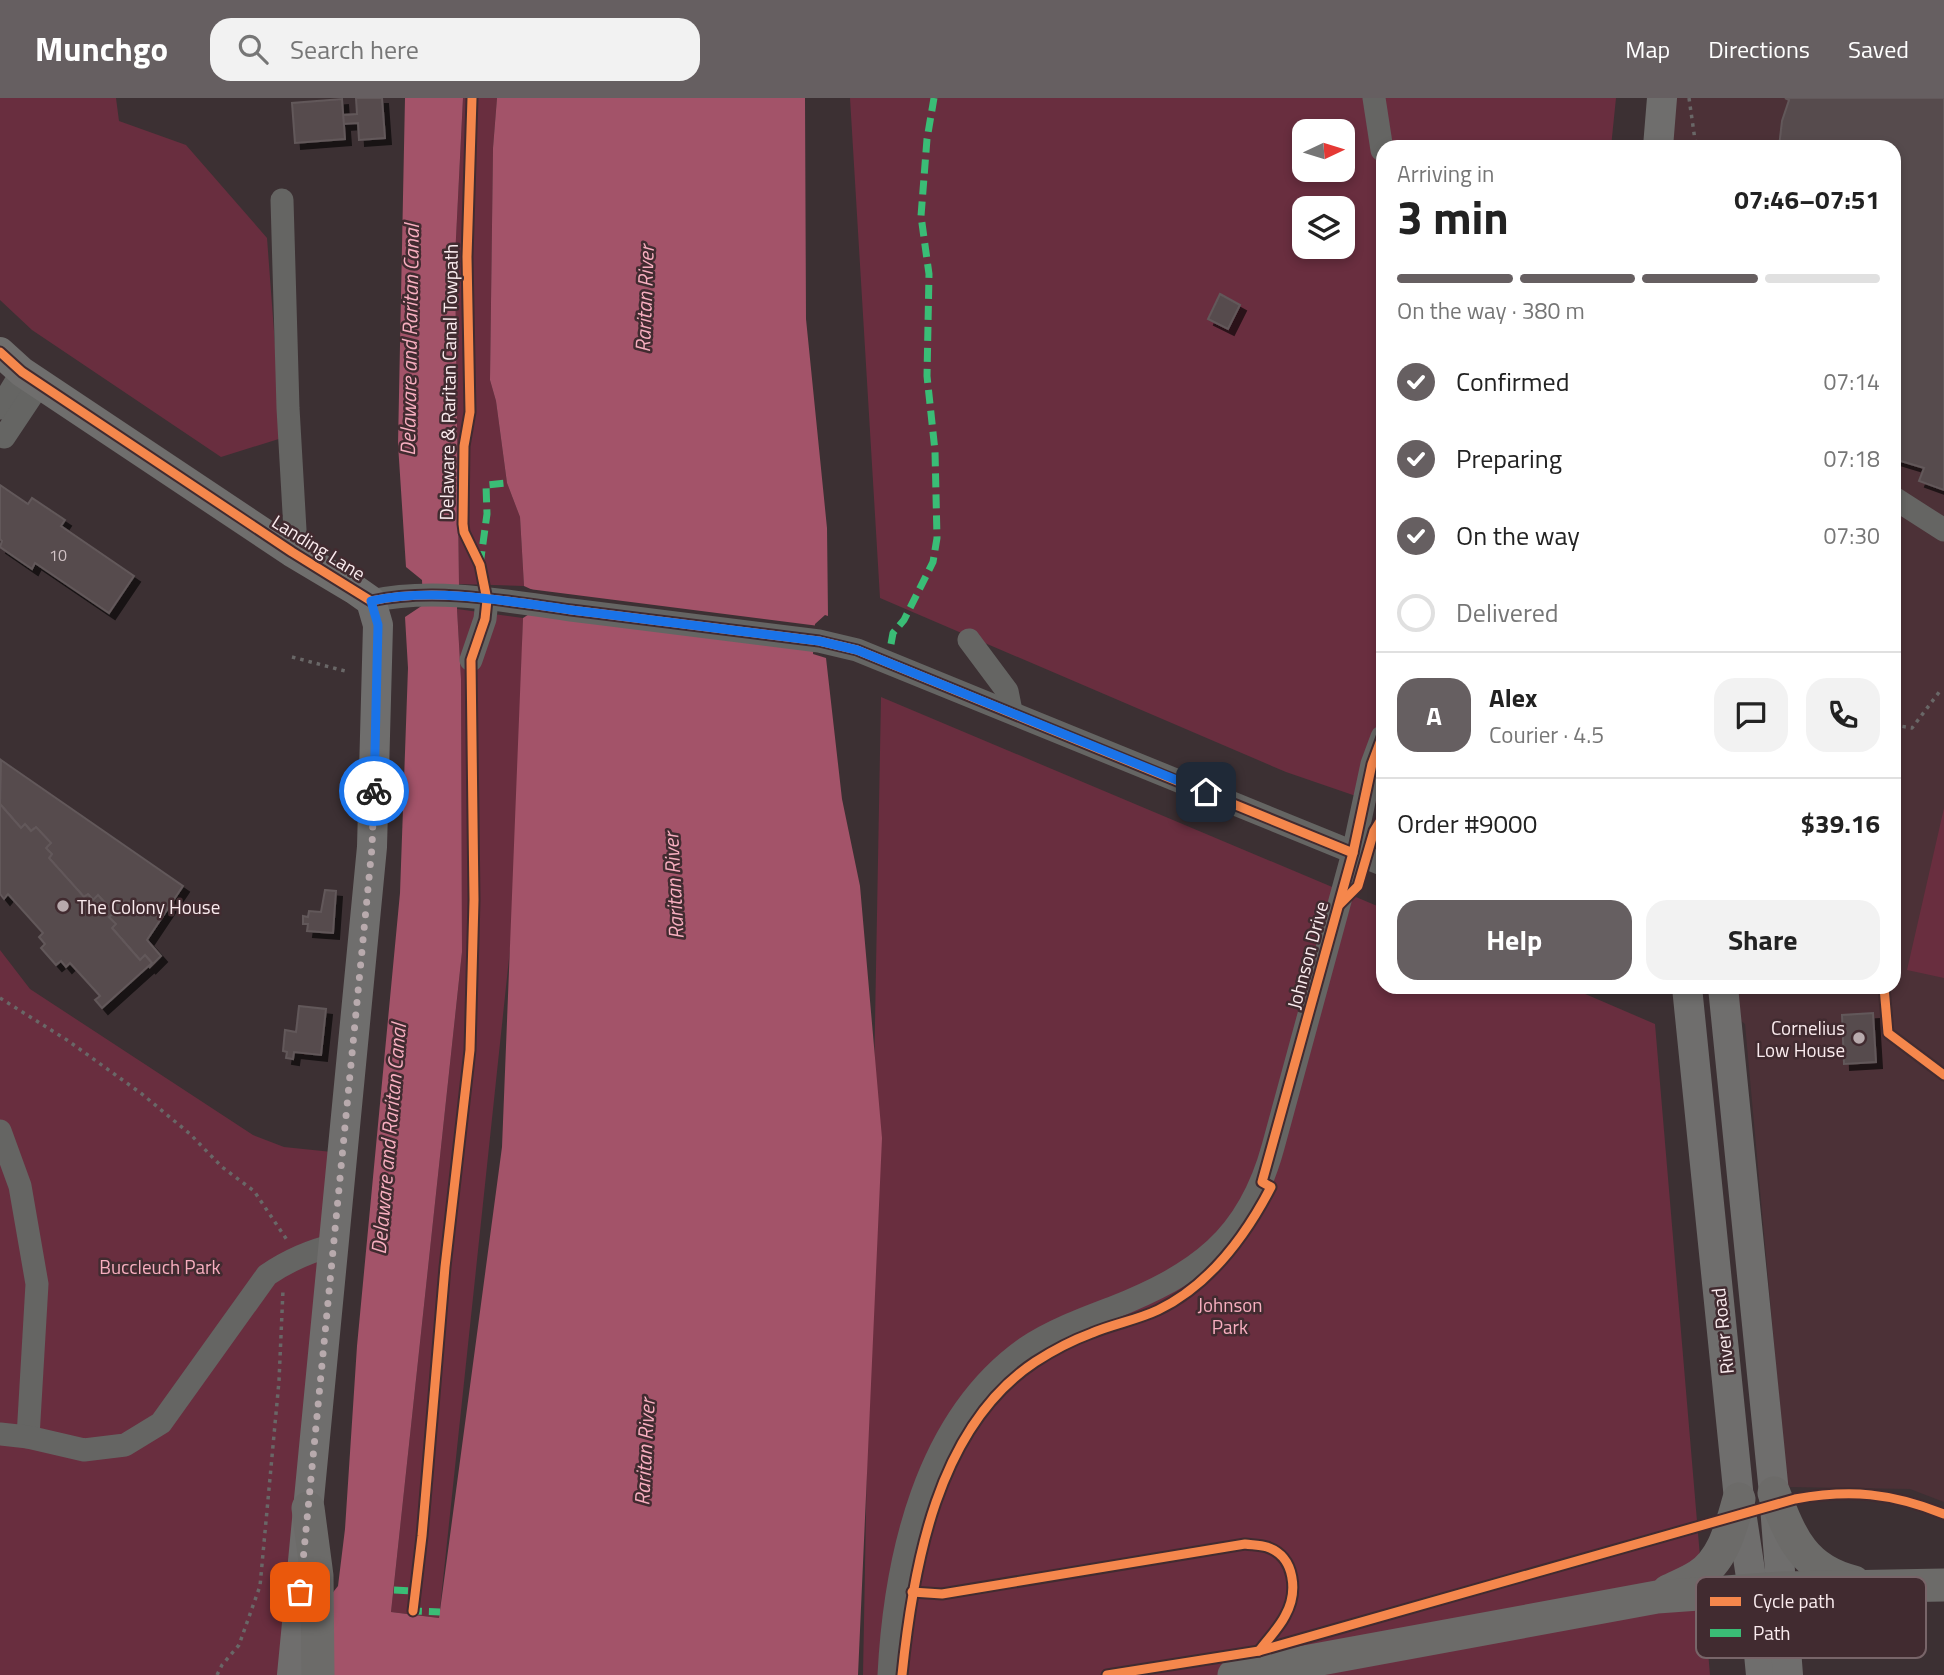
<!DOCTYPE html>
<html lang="en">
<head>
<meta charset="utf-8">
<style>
	:root { --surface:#fff; --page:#f2f2f2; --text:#222; --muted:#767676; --line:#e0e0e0; --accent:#665f61 }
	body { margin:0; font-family:"Titillium Web",sans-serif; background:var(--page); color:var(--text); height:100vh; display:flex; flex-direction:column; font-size:26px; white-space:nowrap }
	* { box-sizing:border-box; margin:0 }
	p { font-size:23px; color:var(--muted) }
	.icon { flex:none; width:38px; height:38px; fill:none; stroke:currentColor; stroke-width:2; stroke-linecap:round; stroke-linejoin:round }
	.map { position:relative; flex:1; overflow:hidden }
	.details { position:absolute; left:1376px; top:42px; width:525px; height:854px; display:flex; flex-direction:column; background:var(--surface); border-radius:21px; box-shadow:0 4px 10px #0003 }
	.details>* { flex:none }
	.needle { width:46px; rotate:86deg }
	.controls { position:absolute; left:1292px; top:21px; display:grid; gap:14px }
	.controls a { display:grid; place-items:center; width:63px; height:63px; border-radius:14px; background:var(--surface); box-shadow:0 4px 10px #0003; font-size:35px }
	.pin { position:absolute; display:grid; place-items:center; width:60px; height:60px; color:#fff; margin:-30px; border-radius:14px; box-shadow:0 4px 10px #0006 }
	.courier { position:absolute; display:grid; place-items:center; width:70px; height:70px; margin:-35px; border:5px solid #1a73e8; border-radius:50%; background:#fff; color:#222; box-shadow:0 2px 9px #0007 }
	.summary em { font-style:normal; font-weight:700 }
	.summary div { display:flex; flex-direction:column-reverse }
	.summary { display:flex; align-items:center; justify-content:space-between; height:119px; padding:0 21px }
	h1 { font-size:46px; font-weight:700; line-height:52px }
	.bar { display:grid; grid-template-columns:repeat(4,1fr); gap:10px 7px; align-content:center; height:84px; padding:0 21px }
	.bar i { height:9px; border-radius:5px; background:var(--line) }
	.bar .on { background:var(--accent) }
	.bar p { grid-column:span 4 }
	.line { display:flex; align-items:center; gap:18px; padding:0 21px; border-top:2px solid var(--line) }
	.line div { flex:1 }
	.round { display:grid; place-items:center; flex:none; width:74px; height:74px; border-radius:21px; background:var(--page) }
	ol { padding:0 21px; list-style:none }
	li { display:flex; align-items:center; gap:21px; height:77px }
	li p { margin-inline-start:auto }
	li .icon { padding:7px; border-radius:50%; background:var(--accent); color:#fff; stroke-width:4 }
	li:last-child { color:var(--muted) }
	li i { width:38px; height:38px; border:4px solid var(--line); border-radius:50% }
	.action { display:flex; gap:14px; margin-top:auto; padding:14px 21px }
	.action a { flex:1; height:80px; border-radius:21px; background:var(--accent); color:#fff; font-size:28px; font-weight:700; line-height:80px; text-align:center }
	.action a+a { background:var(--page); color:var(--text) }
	header { display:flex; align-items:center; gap:42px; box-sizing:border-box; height:98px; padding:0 35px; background:var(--accent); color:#fff }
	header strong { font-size:33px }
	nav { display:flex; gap:38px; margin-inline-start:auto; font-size:24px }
	.search { width:490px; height:63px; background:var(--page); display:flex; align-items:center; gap:18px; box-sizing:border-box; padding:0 24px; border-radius:21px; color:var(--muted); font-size:26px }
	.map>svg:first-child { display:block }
	.built { fill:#4c3137 }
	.green { fill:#692e3f; fill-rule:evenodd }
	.water { fill:#a35369 }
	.pier { fill:#3c3033 }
	.building { fill:#574c4e; stroke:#62585a; stroke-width:2; filter:url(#shadow) }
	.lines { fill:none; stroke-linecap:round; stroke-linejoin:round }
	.path { stroke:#696767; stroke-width:3.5; stroke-dasharray:3.5 5; stroke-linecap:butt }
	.minor { stroke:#656563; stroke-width:23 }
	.major { stroke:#6f6e6d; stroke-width:30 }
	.highway { stroke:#6c6b69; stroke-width:33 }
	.quiet { stroke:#3abd76; stroke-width:7; stroke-dasharray:14 7; stroke-linecap:butt }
	.cycleway-casing { stroke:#412b30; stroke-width:13 }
	.cycleway { stroke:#f5874c; stroke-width:9 }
	.done { stroke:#b8aaad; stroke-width:7; stroke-dasharray:0 12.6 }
	.route { stroke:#1a73e8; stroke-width:9 }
	.poi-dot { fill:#b8aaad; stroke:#412b30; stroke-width:2.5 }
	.labels { text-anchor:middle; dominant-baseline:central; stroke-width:5; stroke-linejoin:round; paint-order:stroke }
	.number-label { font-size:16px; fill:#d1c3c6 }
	.street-label { font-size:19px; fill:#faebee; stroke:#412b30 }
	.poi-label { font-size:19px; fill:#faebee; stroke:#412b30; text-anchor:start }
	.park-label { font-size:19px; fill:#f7aebf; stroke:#412b30 }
	.water-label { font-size:21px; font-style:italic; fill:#f8afc0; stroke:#412b30 }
	.key { fill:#412b30; stroke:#786569; stroke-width:2 }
	.key-label { font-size:19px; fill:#faebee }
</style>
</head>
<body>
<header>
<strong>Munchgo</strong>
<div class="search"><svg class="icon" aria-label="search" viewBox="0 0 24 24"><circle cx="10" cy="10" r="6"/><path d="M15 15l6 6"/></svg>Search here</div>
<nav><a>Map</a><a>Directions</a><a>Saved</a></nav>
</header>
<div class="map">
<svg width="1944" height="1577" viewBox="0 0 1944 1577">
	<defs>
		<filter id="shadow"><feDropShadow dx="6" dy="6" stdDeviation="0" flood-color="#0009"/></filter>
	</defs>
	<rect width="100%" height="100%" fill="#3c3033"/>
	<!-- built -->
	<path class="built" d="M 1676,0 L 1944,0 L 1944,1404 L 1910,1391 L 1787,1389 L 1745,926 L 1699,889 L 1894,889 L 1894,49 L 1668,49 Z"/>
	<!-- green -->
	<g class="green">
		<path d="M 0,0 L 116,0 L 119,23 L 186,47 L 267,140 L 282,340 L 221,359 L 32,232 L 0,202 Z"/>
		<path d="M 463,0 L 497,0 L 493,50 L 490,282 L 496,303 L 507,385 L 520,419 L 524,488 L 459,486 L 455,160 Z"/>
		<path d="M 850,0 L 1616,0 L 1611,49 L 1382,49 L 1382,707 L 1286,674 L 880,500 ZM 1304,33 L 1342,33 L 1342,72 L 1304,72 ZM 1304,110 L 1342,110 L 1342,149 L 1304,149 Z"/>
		<path d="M 457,511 L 523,520 L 515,804 L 439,1520 L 391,1514 L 462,854 L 461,581 Z"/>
		<path d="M 881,599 L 1382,810 L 1382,889 L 1569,889 L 1655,926 L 1710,1577 L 863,1577 Z"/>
		<path d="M 1944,710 L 1944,880 L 1907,872 Z"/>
		<path d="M 0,852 L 30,891 L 253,1037 L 284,1049 L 332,1054 L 279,1577 L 0,1577 Z"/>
	</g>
	<!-- water -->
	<path class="water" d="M 405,0 L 463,0 L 455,160 L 459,486 L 457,511 L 461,581 L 462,854 L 391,1514 L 439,1520 L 502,1049 L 523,520 L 534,513 L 535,493 L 524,488 L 520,419 L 507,385 L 496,303 L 490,282 L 493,50 L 497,0 L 805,0 L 806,221 L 827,430 L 828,518 L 825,517 L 815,526 L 813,556 L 826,560 L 842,701 L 860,788 L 882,1040 L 858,1577 L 329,1577 L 330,1498 L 338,1488 L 345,1431 L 357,1248 L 400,795 L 408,570 L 405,519 L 423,507 L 422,482 L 406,469 L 398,346 Z"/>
	<!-- pier -->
	<path class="pier" d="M 521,490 L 819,528 L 816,554 L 531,495 Z"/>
	<!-- building -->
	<g class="building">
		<path d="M 356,0 L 382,0 L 385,40 L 359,42 L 358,25 L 343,26 L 343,17 L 357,16 Z"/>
		<path d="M 1785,0 L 1944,0 L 1944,392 L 1919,383 L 1924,370 L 1894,361 L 1894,49 L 1779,49 L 1782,23 L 1789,2 Z"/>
		<path d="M 342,1 L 345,41 L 295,45 L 292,5 Z"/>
		<path d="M 1220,196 L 1240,207 L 1228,231 L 1208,221 Z"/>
		<path d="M 0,387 L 28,406 L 32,400 L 65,422 L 61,428 L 134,478 L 109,515 L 35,465 L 32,471 L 0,449 L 2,443 L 0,441 Z"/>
		<path d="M 1,662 L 183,788 L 147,842 L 161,858 L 149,870 L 152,865 L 145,857 L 140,862 L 112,830 L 116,826 L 109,819 L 114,815 L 98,797 L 93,802 L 88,796 L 84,799 L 49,760 L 52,756 L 46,750 L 51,745 L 36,729 L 31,733 L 25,726 L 21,730 L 0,706 Z"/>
		<path d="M 0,706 L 21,730 L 25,726 L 31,733 L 36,729 L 51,745 L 46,750 L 52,756 L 49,760 L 84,799 L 88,796 L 93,802 L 98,797 L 114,815 L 109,819 L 116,826 L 112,830 L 140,862 L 145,857 L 152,865 L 102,910 L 95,902 L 100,898 L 70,865 L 66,869 L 61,863 L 56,867 L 41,850 L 45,846 L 39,839 L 43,835 L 8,796 L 4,801 L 0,796 Z"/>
		<path d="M 325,792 L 336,793 L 333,835 L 307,833 L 308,826 L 303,826 L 303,818 L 308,819 L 309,813 L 321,814 Z"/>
		<path d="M 299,908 L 326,911 L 321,957 L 294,954 L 293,961 L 286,960 L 287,954 L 283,953 L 285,932 L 296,934 Z"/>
		<path d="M 1873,915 L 1876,964 L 1844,966 L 1842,917 Z"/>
	</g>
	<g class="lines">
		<!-- path -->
		<g class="path">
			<path d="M 1689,0 L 1696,49"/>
			<path d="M 292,559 L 345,573"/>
			<path d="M 1894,627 L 1912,630 L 1940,593"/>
			<path d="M 0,900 L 67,942 L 142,996 L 190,1036 L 222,1069 L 254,1093 L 287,1142"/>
			<path d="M 217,1577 L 222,1567 L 239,1547 L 260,1488 L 279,1283 L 283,1192"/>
		</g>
		<!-- minor -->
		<g class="minor">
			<path d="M 1374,0 L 1382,52"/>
			<path d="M 282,102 L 288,310 L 295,432 L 292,454"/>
			<path d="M 0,310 L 22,274"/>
			<path d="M 4,339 L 40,285"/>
			<path d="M 1894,400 L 1944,432"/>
			<path d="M 371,503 C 436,489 506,503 571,512 C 654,522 737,533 819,543 L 857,552 L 1382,766"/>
			<path d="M 969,542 L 1007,593 L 1011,613"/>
			<path d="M 471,562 L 485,521 L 487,502"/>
			<path d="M 0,1033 L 20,1088 L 37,1186 L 28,1339"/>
			<path d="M 0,1336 L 28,1339 L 84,1352 L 125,1347 L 161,1325 L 267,1177 C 289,1162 309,1153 335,1147"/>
			<path d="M 889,1577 C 895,1461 925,1321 1026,1250 C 1051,1233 1083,1221 1112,1210 C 1197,1176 1248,1141 1273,1049 L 1353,755 L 1372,666 L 1382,639"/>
		</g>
		<!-- major -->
		<g class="major">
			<path d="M 1658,49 L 1662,0"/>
			<path d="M 0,254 L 22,274 L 292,454 L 354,491 L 371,503 L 378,527 L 372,749 L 292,1577"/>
			<path d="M 1687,889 L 1739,1401 L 1753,1492 L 1761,1577"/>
			<path d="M 1723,889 L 1774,1395 L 1788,1577"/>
		</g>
		<!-- highway -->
		<g class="highway">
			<path d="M 1774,1395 C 1791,1440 1804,1472 1854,1484"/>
			<path d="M 308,1410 L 317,1478 L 318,1577"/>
			<path d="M 1668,1493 C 1678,1488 1689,1484 1698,1478 C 1724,1462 1731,1428 1739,1401"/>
			<path d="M 1234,1577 L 1657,1499 L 1782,1490 L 1944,1487"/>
		</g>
		<!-- quiet -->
		<g class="quiet">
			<path d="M 480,467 L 487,416 L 486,387 L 507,385"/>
			<path d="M 891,546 L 893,535 L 904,522 L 933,464 L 937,440 L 935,353 L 927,278 L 929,176 L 921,118 L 927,41 L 934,0"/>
			<path d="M 394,1492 L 416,1493"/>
			<path d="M 414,1508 L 413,1513 L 440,1514"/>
		</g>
		<defs>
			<g id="cycleway">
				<path d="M 0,254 L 22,274 L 292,454 L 371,503 C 436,489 506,503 571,512 C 654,522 737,533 819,543 L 857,552 L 1353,755"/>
				<path d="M 1340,806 L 1358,788 L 1374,733 L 1382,720"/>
				<path d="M 1884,889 L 1888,935 L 1944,977"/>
				<path d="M 912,1494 L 942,1496 L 1245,1446 C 1252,1447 1260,1447 1267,1449 C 1296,1459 1298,1495 1285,1518 C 1279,1530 1267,1542 1259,1553"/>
				<path d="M 413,1513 L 422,1438 L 445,1169 L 470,952 L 474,802 L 471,562 L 485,521 L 487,502 L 480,467 L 464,434 L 463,426 L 464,348 L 470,314 L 467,159 L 472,0"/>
				<path d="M 902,1577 C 913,1469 937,1329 1035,1264 C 1052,1253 1073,1242 1092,1235 C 1113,1226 1137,1222 1158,1212 C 1210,1187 1245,1139 1271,1089 L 1262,1084 L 1353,755 L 1372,666 L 1382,639"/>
				<path d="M 1107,1577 L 1259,1553 L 1795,1401 C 1851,1391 1891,1395 1944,1416"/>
			</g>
		</defs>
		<!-- cycleway casing -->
		<use href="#cycleway" class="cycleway-casing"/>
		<!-- cycleway -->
		<use href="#cycleway" class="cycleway"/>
	</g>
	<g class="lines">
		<!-- done -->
		<path class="done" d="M 300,1494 L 372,749 L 374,693"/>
		<!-- route -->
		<path class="route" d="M 374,693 L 378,527 L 371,503 C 434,489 507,503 571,512 C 654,522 737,533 819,543 L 857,552 L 1206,694"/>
	</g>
	<!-- markers -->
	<g class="poi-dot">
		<circle cx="63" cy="808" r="7"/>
		<circle cx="1859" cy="940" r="7"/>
	</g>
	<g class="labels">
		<!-- number labels -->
		<g class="number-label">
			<text x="58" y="457">10</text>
		</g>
		<!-- street labels -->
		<g class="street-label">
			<text transform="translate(448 284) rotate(-89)">Delaware &amp; Raritan Canal Towpath</text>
			<text transform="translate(319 449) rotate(32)">Landing Lane</text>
			<text transform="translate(1307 857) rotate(-75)">Johnson Drive</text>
			<text transform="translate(1722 1233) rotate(-96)">River Road</text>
		</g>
		<!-- poi labels -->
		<g class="poi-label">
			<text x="77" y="808">The Colony House</text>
			<text x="1845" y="929" text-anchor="end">Cornelius<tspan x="1845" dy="22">Low House</tspan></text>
		</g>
		<!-- park labels -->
		<g class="park-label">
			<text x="160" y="1168">Buccleuch Park</text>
			<text x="1230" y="1206">Johnson<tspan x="1230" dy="22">Park</tspan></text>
		</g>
		<!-- water labels -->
		<g class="water-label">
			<text transform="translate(644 201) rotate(-88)">Raritan River</text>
			<text transform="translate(409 242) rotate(-89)">Delaware and Raritan Canal</text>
			<text transform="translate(673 788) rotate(-93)">Raritan River</text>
			<text transform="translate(388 1041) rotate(-85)">Delaware and Raritan Canal</text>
			<text transform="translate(644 1354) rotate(-87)">Raritan River</text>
		</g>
	</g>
	<!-- legend -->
	<rect x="1696" y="1479" width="230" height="81" rx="10" class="key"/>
	<rect x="1710" y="1499" width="31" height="9" fill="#f5874c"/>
	<rect x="1710" y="1531" width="31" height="8" fill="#3abd76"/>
	<g class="key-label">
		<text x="1753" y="1510">Cycle path</text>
		<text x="1753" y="1542">Path</text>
	</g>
</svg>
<div class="controls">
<a><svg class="needle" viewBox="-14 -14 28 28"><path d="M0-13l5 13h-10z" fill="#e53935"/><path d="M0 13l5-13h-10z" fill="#767676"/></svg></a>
<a><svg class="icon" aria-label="layers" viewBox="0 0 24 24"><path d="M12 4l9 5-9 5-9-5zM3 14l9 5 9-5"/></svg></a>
</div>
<div class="pin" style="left:300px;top:1494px;background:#ea580c"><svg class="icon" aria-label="bag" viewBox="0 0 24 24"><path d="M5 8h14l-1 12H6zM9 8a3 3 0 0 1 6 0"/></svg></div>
<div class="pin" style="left:1206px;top:694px;background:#1f2937"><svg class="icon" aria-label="home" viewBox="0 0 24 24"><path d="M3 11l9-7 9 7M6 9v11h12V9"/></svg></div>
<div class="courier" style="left:374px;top:693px"><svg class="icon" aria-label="bike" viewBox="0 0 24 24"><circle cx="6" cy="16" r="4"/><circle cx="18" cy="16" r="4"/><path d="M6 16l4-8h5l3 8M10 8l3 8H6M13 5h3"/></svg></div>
<section class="details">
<div class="summary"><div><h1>3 min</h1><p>Arriving in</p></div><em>07:46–07:51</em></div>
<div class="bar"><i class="on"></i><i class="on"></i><i class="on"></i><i></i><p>On the way · 380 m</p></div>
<ol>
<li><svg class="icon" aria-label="check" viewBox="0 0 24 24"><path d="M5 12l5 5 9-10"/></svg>Confirmed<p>07:14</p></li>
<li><svg class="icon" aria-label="check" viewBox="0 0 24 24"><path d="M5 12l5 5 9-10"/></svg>Preparing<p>07:18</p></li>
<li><svg class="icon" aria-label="check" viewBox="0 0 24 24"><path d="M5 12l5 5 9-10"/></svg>On the way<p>07:30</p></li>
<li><i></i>Delivered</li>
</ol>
<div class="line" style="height:126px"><b class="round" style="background:var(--accent);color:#fff">A</b><div><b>Alex</b><p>Courier · 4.5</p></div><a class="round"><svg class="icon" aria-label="chat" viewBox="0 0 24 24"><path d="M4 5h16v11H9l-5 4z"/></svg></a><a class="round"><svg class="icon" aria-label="phone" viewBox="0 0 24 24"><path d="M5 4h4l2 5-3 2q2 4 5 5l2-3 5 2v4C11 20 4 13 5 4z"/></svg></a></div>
<div class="line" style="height:91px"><div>Order #9000</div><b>$39.16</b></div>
<div class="action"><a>Help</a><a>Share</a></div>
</section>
</div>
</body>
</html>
